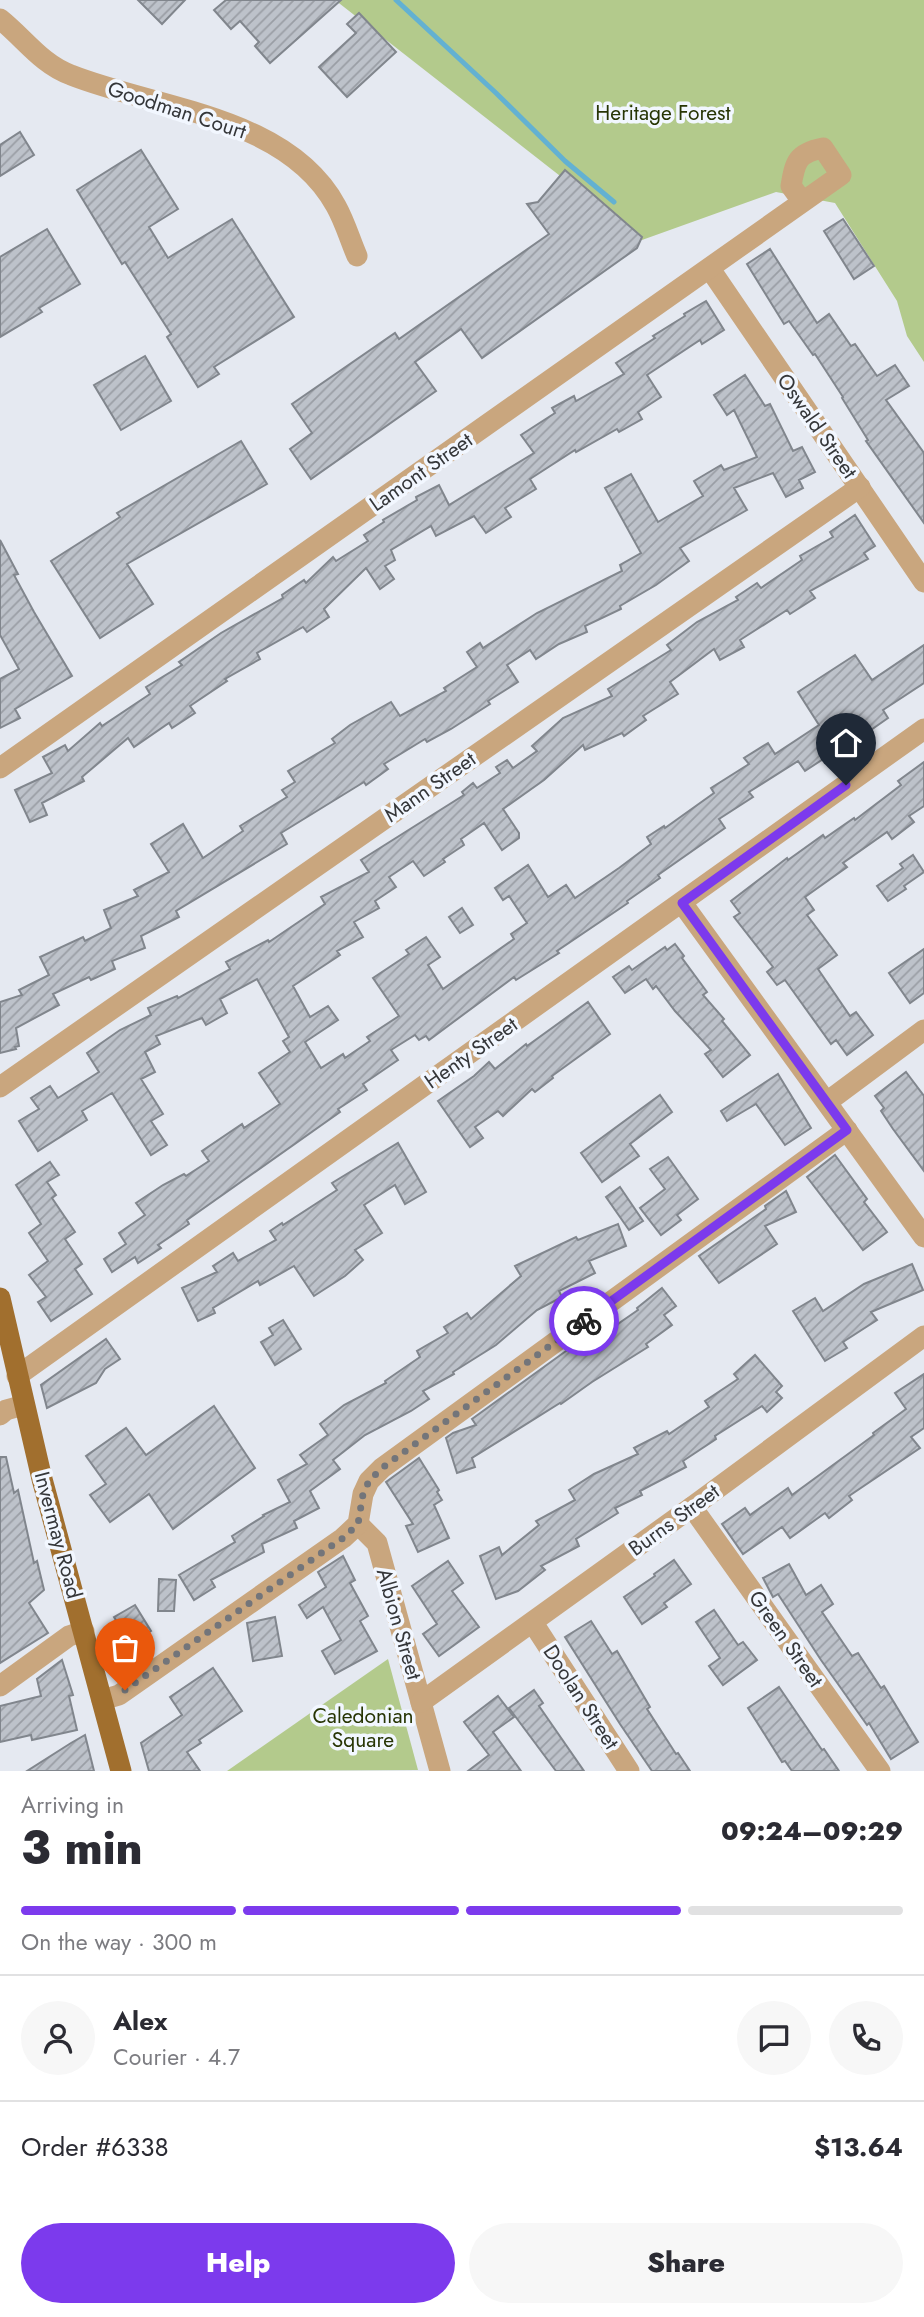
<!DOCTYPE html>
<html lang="en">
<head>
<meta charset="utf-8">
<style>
	:root { --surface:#fff; --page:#f7f7f7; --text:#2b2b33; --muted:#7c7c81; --line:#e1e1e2; --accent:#7c3aed }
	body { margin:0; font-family:Jost,sans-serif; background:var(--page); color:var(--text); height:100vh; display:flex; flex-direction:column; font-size:26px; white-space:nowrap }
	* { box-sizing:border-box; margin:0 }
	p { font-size:23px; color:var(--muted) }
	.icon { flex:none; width:38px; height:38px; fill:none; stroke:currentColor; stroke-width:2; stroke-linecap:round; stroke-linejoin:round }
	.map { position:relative; height:1771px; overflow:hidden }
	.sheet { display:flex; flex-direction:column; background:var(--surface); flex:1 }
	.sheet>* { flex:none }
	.pin { position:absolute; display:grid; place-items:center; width:60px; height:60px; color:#fff; margin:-72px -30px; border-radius:50% 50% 50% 0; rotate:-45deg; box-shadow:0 0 7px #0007 }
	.pin .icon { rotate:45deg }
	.courier { position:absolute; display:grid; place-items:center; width:70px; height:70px; margin:-35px; border:5px solid #7c3aed; border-radius:50%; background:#fff; color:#222; box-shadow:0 2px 9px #0007 }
	.overview em { font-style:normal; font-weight:800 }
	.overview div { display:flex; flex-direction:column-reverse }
	.overview { display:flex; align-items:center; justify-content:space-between; height:119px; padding:0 21px }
	h1 { font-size:46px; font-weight:800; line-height:52px }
	.bar { display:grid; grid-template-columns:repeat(4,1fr); gap:10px 7px; align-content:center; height:84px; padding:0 21px }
	.bar i { height:9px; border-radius:5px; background:var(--line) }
	.bar .active { background:var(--accent) }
	.bar p { grid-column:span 4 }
	.line { display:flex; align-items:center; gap:18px; padding:0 21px; border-top:2px solid var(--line) }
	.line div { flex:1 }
	.round { display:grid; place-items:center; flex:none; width:74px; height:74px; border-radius:37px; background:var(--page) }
	.button { display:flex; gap:14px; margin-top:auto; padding:14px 21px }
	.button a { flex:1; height:80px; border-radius:42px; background:var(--accent); color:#fff; font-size:28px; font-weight:800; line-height:80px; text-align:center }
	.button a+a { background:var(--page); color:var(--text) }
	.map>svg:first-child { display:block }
	.park { fill:#b3ca8c }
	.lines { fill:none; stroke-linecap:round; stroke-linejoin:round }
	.stream { stroke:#63b1d2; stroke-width:5 }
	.building { fill:url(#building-hatch); stroke:#81868d; stroke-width:2 }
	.minor { stroke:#c9a67e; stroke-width:21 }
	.major { stroke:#a16f2e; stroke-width:21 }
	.done { stroke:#73757a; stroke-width:7; stroke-dasharray:0 12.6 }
	.route { stroke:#7c3aed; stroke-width:9 }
	.labels { text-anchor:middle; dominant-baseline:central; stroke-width:7; stroke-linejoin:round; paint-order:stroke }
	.street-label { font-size:21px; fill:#35373a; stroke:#f2f7ff }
	.park-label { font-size:21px; fill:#273504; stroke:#f2f7ff }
</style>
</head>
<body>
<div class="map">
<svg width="924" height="1771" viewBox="0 0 924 1771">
	<defs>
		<pattern id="building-hatch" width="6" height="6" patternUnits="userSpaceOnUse" patternTransform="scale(1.75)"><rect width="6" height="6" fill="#bdc2ca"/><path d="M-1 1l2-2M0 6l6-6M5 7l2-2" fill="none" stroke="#9a9ea5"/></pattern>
	</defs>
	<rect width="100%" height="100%" fill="#e5e9f1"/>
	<!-- park -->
	<g class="park">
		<path d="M 335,0 L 924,0 L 924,362 L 907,336 L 897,301 L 835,203 L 776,192 L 642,240 Z"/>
		<path d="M 388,1659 L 418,1770 L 227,1771 Z"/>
	</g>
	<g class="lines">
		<!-- stream -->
		<path class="stream" d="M 396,0 L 496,93 L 565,161 L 614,202"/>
	</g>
	<!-- building -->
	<g class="building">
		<path d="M 138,0 L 185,0 L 162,24 Z"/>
		<path d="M 226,0 L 341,0 L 270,63 L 255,46 L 259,42 L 240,21 L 231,29 L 214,10 Z"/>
		<path d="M 359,13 L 396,52 L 347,97 L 319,67 L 356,33 L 347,24 Z"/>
		<path d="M 20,132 L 34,155 L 0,176 L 0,145 Z"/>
		<path d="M 141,150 L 178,209 L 149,227 L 168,258 L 232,219 L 294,317 L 214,367 L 219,374 L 198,387 L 167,337 L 171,334 L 125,262 L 122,264 L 77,190 Z"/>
		<path d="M 565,170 L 642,237 L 637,248 L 482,358 L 461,329 L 415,362 L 436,391 L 311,479 L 290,449 L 312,433 L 292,404 L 395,333 L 399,339 L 549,234 L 527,204 L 538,202 Z"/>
		<path d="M 843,219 L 874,266 L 854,279 L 824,231 Z"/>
		<path d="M 47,229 L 80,284 L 39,308 L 42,312 L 0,337 L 0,257 Z"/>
		<path d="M 770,249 L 817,323 L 829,314 L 851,346 L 855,344 L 877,376 L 895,365 L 909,386 L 886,400 L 924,453 L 924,523 L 866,441 L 868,440 L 842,398 L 843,397 L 815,354 L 813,355 L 789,321 L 784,324 L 747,264 Z"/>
		<path d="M 706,301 L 724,330 L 702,344 L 700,340 L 647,375 L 661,397 L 638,412 L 642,419 L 619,432 L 617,429 L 576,452 L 575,450 L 530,479 L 536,489 L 505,508 L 511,517 L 486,533 L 474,516 L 436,536 L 431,526 L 391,550 L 395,560 L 385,566 L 394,579 L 380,589 L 366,568 L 324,609 L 329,617 L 307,632 L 303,627 L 257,653 L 260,659 L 225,679 L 227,681 L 190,706 L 195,713 L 172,728 L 169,723 L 134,747 L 128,738 L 82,777 L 84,781 L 42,803 L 47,815 L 30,822 L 15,790 L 52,773 L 43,757 L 65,745 L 68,751 L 100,723 L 102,726 L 150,694 L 146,687 L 182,665 L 179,662 L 221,633 L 283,598 L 282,595 L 304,580 L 306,583 L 333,557 L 336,561 L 368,541 L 364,535 L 384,522 L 383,520 L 417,500 L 416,497 L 439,485 L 449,505 L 534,453 L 521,435 L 555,413 L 552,408 L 574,396 L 576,401 L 624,374 L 616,363 L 655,338 L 653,336 L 685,316 L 684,314 Z"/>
		<path d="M 145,356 L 171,401 L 121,430 L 94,385 Z"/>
		<path d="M 745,375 L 765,406 L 770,404 L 793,451 L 802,447 L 815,472 L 799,480 L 803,488 L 786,497 L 773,473 L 734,488 L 747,510 L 680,548 L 689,561 L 656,585 L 620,606 L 621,609 L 585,626 L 587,632 L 559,644 L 536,659 L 530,650 L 507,665 L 518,682 L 488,701 L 490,704 L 451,729 L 427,742 L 425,739 L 384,764 L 388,769 L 366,785 L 364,782 L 281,833 L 287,844 L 176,911 L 179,917 L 141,936 L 145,948 L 112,961 L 115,969 L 91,980 L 89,977 L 53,994 L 59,1005 L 16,1028 L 19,1046 L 15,1047 L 16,1049 L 0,1053 L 0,1002 L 22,995 L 19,990 L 49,975 L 40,957 L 83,937 L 85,941 L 111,928 L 104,910 L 138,896 L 134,890 L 169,872 L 151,844 L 183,824 L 203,858 L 243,831 L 240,826 L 287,797 L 282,790 L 295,782 L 288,771 L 335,743 L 332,739 L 350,725 L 391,702 L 400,716 L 446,691 L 444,688 L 477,667 L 467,652 L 480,643 L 483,648 L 537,613 L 622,571 L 620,565 L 641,553 L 605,488 L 631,474 L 658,522 L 703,496 L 694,481 L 721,465 L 724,470 L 757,457 L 734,410 L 727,415 L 714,395 Z"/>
		<path d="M 241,441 L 267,484 L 127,564 L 153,604 L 100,638 L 51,561 L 120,517 L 117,513 Z"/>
		<path d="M 855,515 L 875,546 L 864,553 L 868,559 L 810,591 L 815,598 L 790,614 L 787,610 L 740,640 L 744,647 L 720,660 L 714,649 L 670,682 L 678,694 L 643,716 L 646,720 L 624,736 L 622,733 L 585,750 L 583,745 L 544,780 L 503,809 L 519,833 L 519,838 L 502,850 L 484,823 L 461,839 L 464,845 L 443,859 L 445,862 L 424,876 L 413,861 L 389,877 L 396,887 L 375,901 L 379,908 L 354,922 L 363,937 L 337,951 L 340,955 L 293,986 L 310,1017 L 328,1006 L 338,1020 L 305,1042 L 321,1068 L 343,1054 L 345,1058 L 370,1041 L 367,1037 L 399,1016 L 373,978 L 409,954 L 406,950 L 426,937 L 440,957 L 428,965 L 443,989 L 514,939 L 511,934 L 527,923 L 509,896 L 503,900 L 495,888 L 528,865 L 548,897 L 566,885 L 575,898 L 619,868 L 651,844 L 647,837 L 664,826 L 665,828 L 714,793 L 711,788 L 749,764 L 744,758 L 768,743 L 775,754 L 819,725 L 798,692 L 855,655 L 872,680 L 924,645 L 924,683 L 883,710 L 888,718 L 841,751 L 840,748 L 805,771 L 798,761 L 749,792 L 753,797 L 719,819 L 725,828 L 658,875 L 660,878 L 627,901 L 628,903 L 557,951 L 559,953 L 516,980 L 514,977 L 429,1040 L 426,1036 L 419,1040 L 415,1035 L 391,1050 L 398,1060 L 363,1084 L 367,1090 L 338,1109 L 340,1112 L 187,1220 L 189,1224 L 158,1245 L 161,1248 L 138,1263 L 135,1257 L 112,1272 L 104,1259 L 126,1244 L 119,1233 L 145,1215 L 136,1203 L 163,1185 L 184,1174 L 186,1176 L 209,1161 L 202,1151 L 242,1124 L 244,1128 L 280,1104 L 259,1073 L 290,1052 L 283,1041 L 289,1037 L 257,979 L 220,999 L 227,1013 L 206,1025 L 202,1018 L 156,1036 L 160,1044 L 145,1052 L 155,1072 L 141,1079 L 163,1114 L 151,1121 L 167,1145 L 151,1155 L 112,1093 L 82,1111 L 87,1120 L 38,1151 L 19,1121 L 39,1109 L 31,1098 L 50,1086 L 58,1098 L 99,1072 L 87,1053 L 120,1030 L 151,1015 L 148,1008 L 177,996 L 178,998 L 230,969 L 226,962 L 268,940 L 269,942 L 325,904 L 321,897 L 369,872 L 361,860 L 464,795 L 462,792 L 473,783 L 477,788 L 500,773 L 496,767 L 507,760 L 513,768 L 537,751 L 532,746 L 563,718 L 612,696 L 608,689 L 671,650 L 667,645 L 697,622 L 738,600 L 736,597 L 757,583 L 761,588 L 802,560 L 800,556 L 833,537 L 830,532 Z"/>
		<path d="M 0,540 L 18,574 L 14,575 L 34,612 L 72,676 L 15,709 L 20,718 L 0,728 L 0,679 L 19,669 L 0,635 Z"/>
		<path d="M 924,762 L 924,806 L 909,816 L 914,822 L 892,839 L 887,832 L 843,863 L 847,867 L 805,897 L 814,910 L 807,915 L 837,955 L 818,969 L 850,1016 L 856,1012 L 873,1035 L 847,1055 L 836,1040 L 831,1044 L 785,980 L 777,985 L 767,972 L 773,967 L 734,917 L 740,913 L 731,901 L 787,858 L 788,860 L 823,835 L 825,838 L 854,818 L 855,820 L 901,785 L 898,781 Z"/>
		<path d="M 913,855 L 924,872 L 904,886 L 906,889 L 888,901 L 877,886 L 903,868 L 900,864 Z"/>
		<path d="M 462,908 L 473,925 L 460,933 L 449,917 Z"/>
		<path d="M 675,944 L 684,956 L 682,958 L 707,992 L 703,995 L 724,1019 L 722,1021 L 750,1055 L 723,1077 L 705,1054 L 711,1050 L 675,1011 L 656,986 L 653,989 L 646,979 L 625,993 L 613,977 L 629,966 L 632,970 L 665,947 L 667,950 Z"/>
		<path d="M 924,949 L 924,993 L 910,1003 L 889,973 Z"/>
		<path d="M 588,1002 L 610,1034 L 552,1076 L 553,1078 L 535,1092 L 532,1089 L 503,1116 L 498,1111 L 475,1127 L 483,1138 L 470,1147 L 438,1101 L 474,1076 L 489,1062 L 495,1069 L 526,1044 L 527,1046 Z"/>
		<path d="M 906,1072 L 924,1096 L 924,1171 L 893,1129 L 881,1111 L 884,1108 L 875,1096 Z"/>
		<path d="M 778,1074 L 811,1128 L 785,1145 L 756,1104 L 727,1121 L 721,1111 Z"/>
		<path d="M 660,1095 L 672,1112 L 630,1144 L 639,1156 L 602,1182 L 581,1153 Z"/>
		<path d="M 398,1143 L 426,1192 L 405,1204 L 395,1185 L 364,1205 L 382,1233 L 355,1250 L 363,1260 L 345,1276 L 314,1296 L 294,1266 L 260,1285 L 258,1281 L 213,1308 L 215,1313 L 198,1321 L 182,1288 L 217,1272 L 213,1266 L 233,1253 L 238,1261 L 276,1240 L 270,1231 L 282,1223 L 283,1225 L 337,1190 L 332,1183 Z"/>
		<path d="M 835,1155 L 867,1199 L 864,1202 L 887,1232 L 863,1250 L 807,1177 Z"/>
		<path d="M 668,1157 L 698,1199 L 677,1215 L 681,1220 L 661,1235 L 640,1208 L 665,1189 L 650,1169 Z"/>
		<path d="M 50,1162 L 59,1175 L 47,1182 L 56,1195 L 52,1198 L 75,1232 L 65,1239 L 82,1264 L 75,1269 L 92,1294 L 51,1321 L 38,1302 L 46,1297 L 29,1275 L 48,1261 L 29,1233 L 41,1224 L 16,1185 Z"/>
		<path d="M 620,1187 L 643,1221 L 629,1230 L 606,1197 Z"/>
		<path d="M 786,1191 L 796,1212 L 765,1226 L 777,1244 L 719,1283 L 699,1256 L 766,1209 L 765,1206 Z"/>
		<path d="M 618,1224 L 626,1246 L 589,1261 L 595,1273 L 559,1291 L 562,1297 L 537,1310 L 496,1345 L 453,1372 L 454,1374 L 423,1391 L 429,1399 L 411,1411 L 365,1435 L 333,1460 L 340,1469 L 310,1491 L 319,1508 L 294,1521 L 297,1528 L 262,1544 L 264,1552 L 211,1580 L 215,1587 L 194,1600 L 179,1575 L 235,1542 L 232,1536 L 264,1516 L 263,1515 L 290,1502 L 278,1480 L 307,1464 L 300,1455 L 328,1435 L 320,1424 L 344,1405 L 386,1383 L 385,1381 L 420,1357 L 417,1351 L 448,1333 L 444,1327 L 467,1313 L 471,1319 L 521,1276 L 515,1266 L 576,1237 L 578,1240 Z"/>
		<path d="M 912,1264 L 923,1290 L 871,1312 L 877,1320 L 843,1342 L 847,1348 L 825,1361 L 793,1311 L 815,1298 L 823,1311 L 864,1284 Z"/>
		<path d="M 662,1288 L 676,1306 L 664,1315 L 672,1325 L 646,1344 L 648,1347 L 592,1382 L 561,1404 L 560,1403 L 472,1458 L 475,1467 L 457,1473 L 446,1438 L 453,1433 L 476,1425 L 472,1419 L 577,1343 L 593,1334 L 596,1339 L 638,1310 L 637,1308 Z"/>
		<path d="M 283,1320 L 301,1349 L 275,1365 L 261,1342 L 273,1335 L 269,1328 Z"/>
		<path d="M 106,1339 L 120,1359 L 105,1369 L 96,1383 L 47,1408 L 41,1385 Z"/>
		<path d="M 755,1355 L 782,1386 L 776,1392 L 782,1398 L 767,1412 L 762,1406 L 715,1436 L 716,1439 L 683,1461 L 686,1467 L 640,1491 L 642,1495 L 615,1508 L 618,1513 L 576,1539 L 579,1546 L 541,1566 L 545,1570 L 518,1591 L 496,1599 L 480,1556 L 499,1547 L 502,1555 L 539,1525 L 536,1521 L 575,1500 L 569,1490 L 594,1474 L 638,1454 L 634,1448 L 667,1431 L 669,1434 L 709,1407 L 705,1401 L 738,1379 L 734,1374 Z"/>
		<path d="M 924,1374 L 924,1428 L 911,1437 L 920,1448 L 849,1496 L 852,1500 L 829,1518 L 825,1513 L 790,1538 L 782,1527 L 743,1554 L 722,1524 L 745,1508 L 750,1515 L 788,1488 L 792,1495 L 874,1435 L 873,1433 L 906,1409 L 895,1393 Z"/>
		<path d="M 214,1406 L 255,1468 L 173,1529 L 149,1494 L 110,1522 L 90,1495 L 106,1484 L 86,1456 L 126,1428 L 146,1455 Z"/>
		<path d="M 0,1457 L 6,1457 L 14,1493 L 18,1490 L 34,1563 L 37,1561 L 44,1590 L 29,1603 L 48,1633 L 0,1663 Z"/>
		<path d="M 419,1458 L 439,1490 L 437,1492 L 442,1500 L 434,1505 L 449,1538 L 418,1552 L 406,1526 L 413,1524 L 386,1482 Z"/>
		<path d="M 343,1556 L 355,1580 L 350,1583 L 368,1616 L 360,1621 L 377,1651 L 335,1674 L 322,1651 L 341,1640 L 323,1607 L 307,1618 L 299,1605 L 326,1587 L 318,1572 Z"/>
		<path d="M 674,1560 L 691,1584 L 664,1603 L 667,1607 L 642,1624 L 624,1597 L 655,1576 L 654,1574 Z"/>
		<path d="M 448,1561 L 463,1583 L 452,1591 L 479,1627 L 439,1656 L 423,1634 L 437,1624 L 412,1586 Z"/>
		<path d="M 789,1564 L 806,1595 L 821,1585 L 833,1604 L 822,1612 L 852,1656 L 858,1653 L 881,1688 L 884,1686 L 918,1742 L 891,1759 L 869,1723 L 867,1725 L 821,1660 L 778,1594 L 773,1597 L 763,1578 Z"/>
		<path d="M 159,1579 L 176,1580 L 174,1611 L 158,1611 Z"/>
		<path d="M 135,1605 L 151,1631 L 130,1643 L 114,1617 Z"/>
		<path d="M 714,1610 L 738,1645 L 743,1642 L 757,1660 L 723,1685 L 709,1666 L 720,1658 L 696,1622 Z"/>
		<path d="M 275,1617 L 282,1656 L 253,1661 L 247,1623 Z"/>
		<path d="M 591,1621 L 612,1654 L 617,1651 L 650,1707 L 647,1709 L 676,1754 L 678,1753 L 690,1771 L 652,1771 L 620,1724 L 565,1637 Z"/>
		<path d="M 62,1660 L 73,1695 L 69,1696 L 77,1730 L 32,1740 L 31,1735 L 0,1742 L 0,1706 L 41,1696 L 37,1679 Z"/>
		<path d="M 213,1668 L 242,1711 L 199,1740 L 201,1743 L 187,1752 L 200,1771 L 149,1771 L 141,1743 L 182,1715 L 170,1697 Z"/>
		<path d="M 779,1687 L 822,1750 L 824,1749 L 839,1771 L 792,1771 L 785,1761 L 782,1762 L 748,1708 Z"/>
		<path d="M 534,1690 L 543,1703 L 539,1706 L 584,1771 L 556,1771 L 509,1708 Z"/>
		<path d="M 498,1696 L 514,1717 L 493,1732 L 521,1771 L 468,1771 L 489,1755 L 464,1722 Z"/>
		<path d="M 85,1735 L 94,1771 L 27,1771 L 71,1743 Z"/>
	</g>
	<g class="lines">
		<!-- minor -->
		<g class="minor">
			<path d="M 0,19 C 24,38 41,64 71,75 C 157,109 287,116 336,206 C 345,222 350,240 357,256"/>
			<path d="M 710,269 L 924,582"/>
			<path d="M 0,768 L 841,175 L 823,148 C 797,153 795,162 791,186 L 802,201"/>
			<path d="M 682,903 L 924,1237"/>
			<path d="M 0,1087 L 860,487"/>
			<path d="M 827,1102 L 924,1030"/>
			<path d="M 17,1376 L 924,729"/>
			<path d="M 0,1415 L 6,1410 L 24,1405"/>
			<path d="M 692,1507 L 880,1771"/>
			<path d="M 358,1524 L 377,1543 L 440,1771"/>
			<path d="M 533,1623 L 629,1771"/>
			<path d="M 0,1686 L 69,1636 L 84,1631"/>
			<path d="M 102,1700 L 119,1695 L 343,1538 L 358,1524 L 363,1494 L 369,1481 L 382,1468 L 847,1130"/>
			<path d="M 421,1702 L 692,1507 L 924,1336"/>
		</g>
		<!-- major -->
		<path class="major" d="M 0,1298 L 42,1479 L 121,1771"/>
	</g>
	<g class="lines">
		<!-- done -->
		<path class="done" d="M 125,1690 L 343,1538 L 358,1524 L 363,1494 L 369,1481 L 382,1468 L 584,1321"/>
		<!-- route -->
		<path class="route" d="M 584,1321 L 847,1130 L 682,903 L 846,785"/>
	</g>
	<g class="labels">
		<!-- street labels -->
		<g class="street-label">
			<text transform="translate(177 110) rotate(18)">Goodman Court</text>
			<text transform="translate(817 426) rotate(55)">Oswald Street</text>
			<text transform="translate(421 472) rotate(-35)">Lamont Street</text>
			<text transform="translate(430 787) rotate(-35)">Mann Street</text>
			<text transform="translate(471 1053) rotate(-35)">Henty Street</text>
			<text transform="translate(674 1520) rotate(-36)">Burns Street</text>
			<text transform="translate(58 1535) rotate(75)">Invermay Road</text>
			<text transform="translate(399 1624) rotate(74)">Albion Street</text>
			<text transform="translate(786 1639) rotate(55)">Green Street</text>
			<text transform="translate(581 1697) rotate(57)">Doolan Street</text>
		</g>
		<!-- park labels -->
		<g class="park-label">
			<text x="663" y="113">Heritage Forest</text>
			<text x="363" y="1716">Caledonian<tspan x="363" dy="24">Square</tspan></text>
		</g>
	</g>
</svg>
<div class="pin" style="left:125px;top:1690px;background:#ea580c"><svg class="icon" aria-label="bag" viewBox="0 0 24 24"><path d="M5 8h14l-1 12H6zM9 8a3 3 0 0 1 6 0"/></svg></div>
<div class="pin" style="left:846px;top:785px;background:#1f2937"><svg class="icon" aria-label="home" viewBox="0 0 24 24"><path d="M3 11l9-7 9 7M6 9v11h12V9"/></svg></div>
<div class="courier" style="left:584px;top:1321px"><svg class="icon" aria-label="bike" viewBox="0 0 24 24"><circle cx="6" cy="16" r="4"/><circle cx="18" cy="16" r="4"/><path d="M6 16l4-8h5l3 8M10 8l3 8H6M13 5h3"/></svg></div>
</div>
<section class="sheet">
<div class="overview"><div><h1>3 min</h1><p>Arriving in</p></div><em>09:24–09:29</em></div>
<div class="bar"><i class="active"></i><i class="active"></i><i class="active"></i><i></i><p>On the way · 300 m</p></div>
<div class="line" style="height:126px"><a class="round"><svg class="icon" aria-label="person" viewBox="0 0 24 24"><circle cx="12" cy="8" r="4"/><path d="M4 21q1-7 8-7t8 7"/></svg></a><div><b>Alex</b><p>Courier · 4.7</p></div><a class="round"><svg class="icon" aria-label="chat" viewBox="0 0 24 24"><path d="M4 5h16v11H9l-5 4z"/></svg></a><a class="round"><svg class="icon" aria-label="phone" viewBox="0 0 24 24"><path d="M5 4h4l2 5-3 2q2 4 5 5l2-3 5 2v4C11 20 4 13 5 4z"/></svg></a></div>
<div class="line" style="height:91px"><div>Order #6338</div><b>$13.64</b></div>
<div class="button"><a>Help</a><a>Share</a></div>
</section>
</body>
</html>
